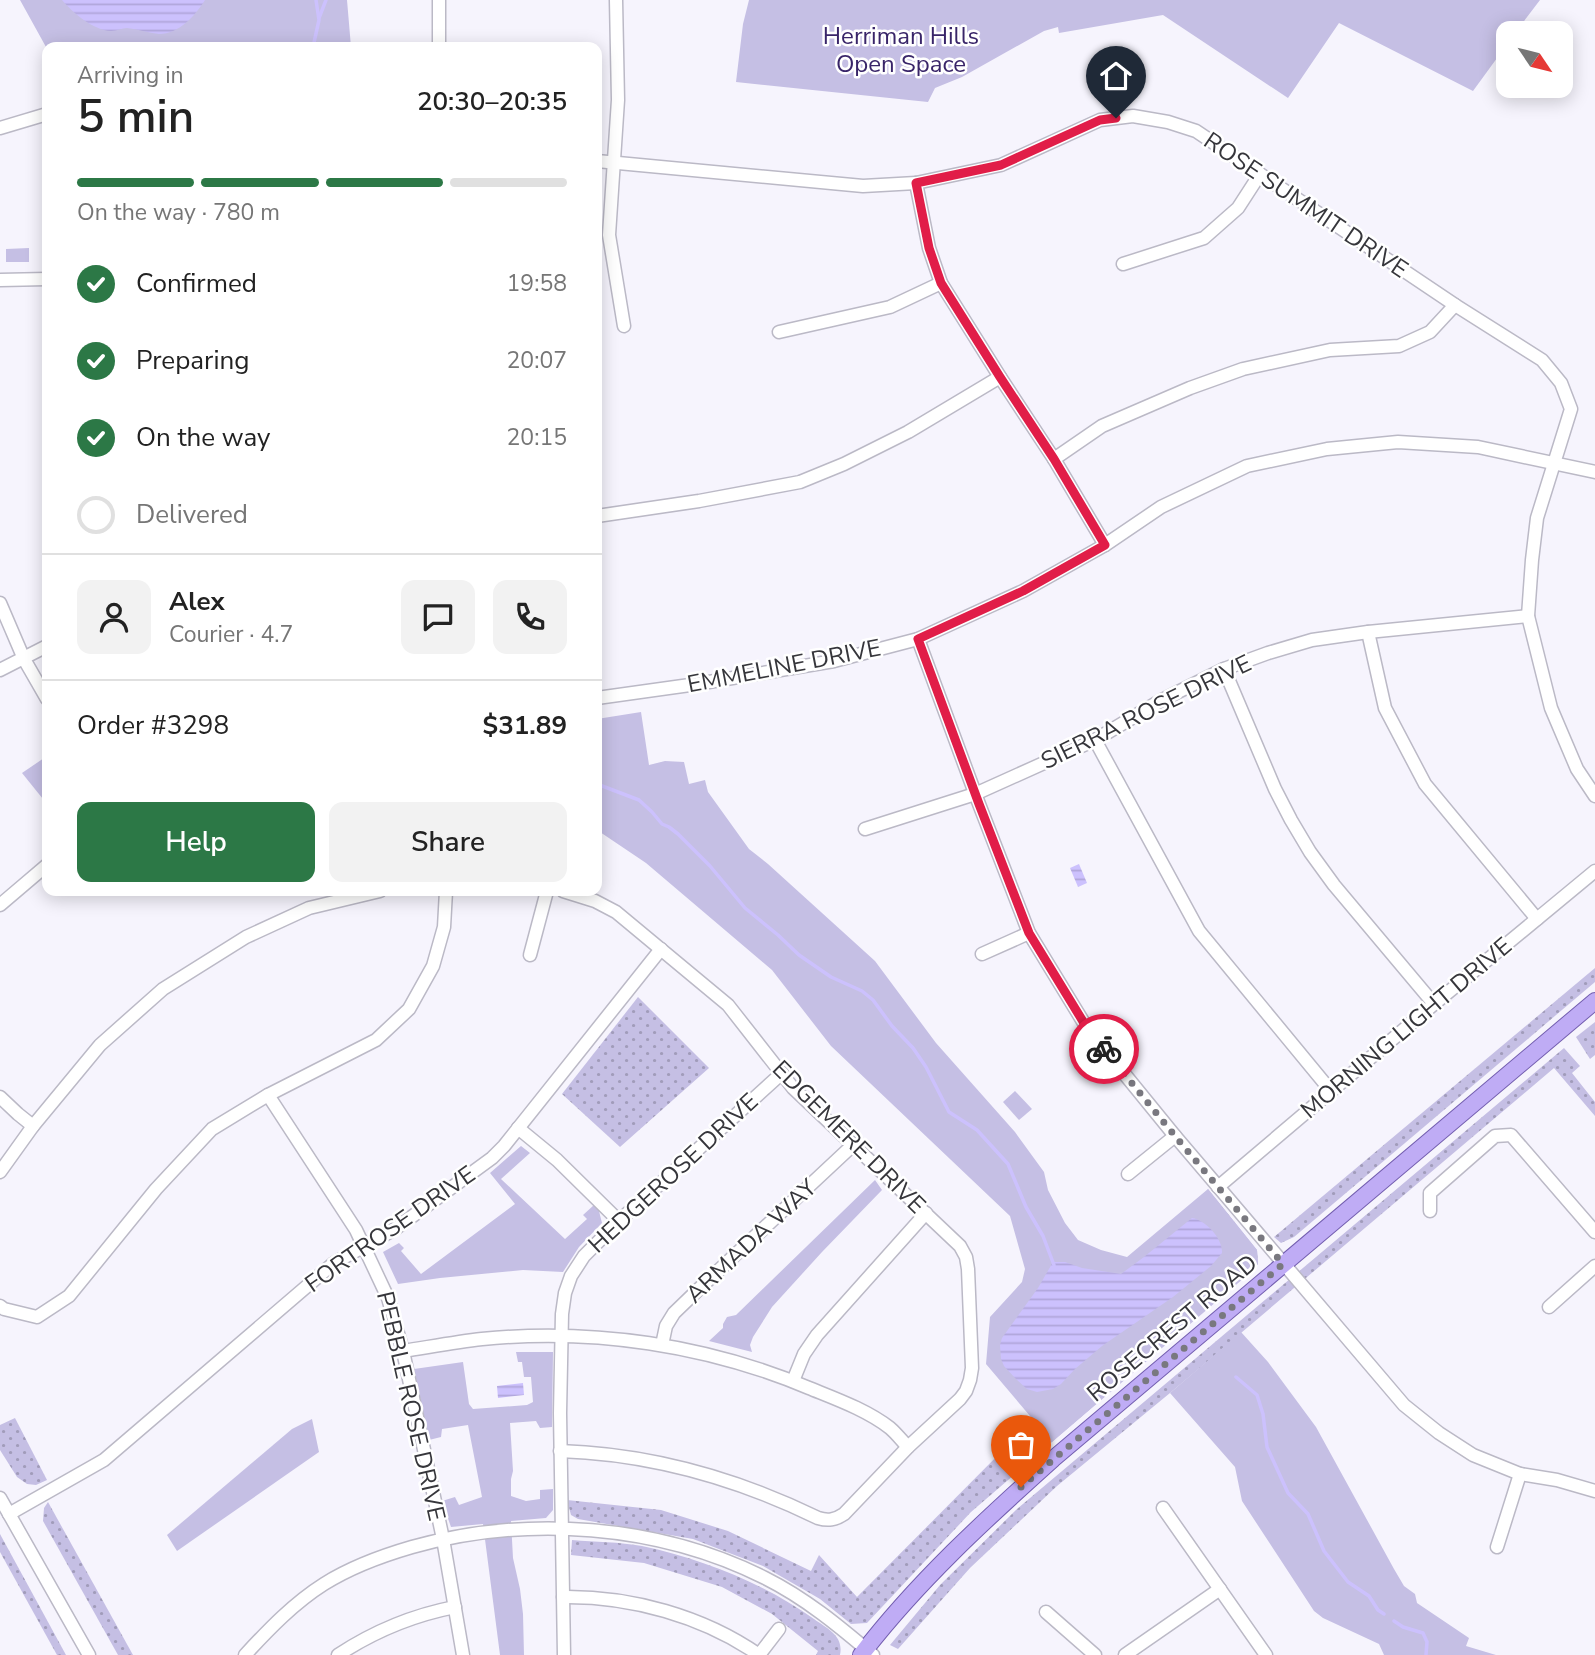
<!DOCTYPE html>
<html lang="en">
<head>
<meta charset="utf-8">
<style>
	:root { --surface:#fff; --page:#f2f2f2; --text:#222; --muted:#767676; --line:#e0e0e0; --accent:#2c7846 }
	body { margin:0; font-family:"Nunito Sans",sans-serif; background:var(--page); color:var(--text); height:100vh; display:flex; flex-direction:column; font-size:26px; white-space:nowrap }
	* { box-sizing:border-box; margin:0 }
	p { font-size:23px; color:var(--muted) }
	.icon { flex:none; width:38px; height:38px; fill:none; stroke:currentColor; stroke-width:2; stroke-linecap:round; stroke-linejoin:round }
	.map { position:relative; flex:1; overflow:hidden }
	.side { position:absolute; left:42px; top:42px; width:560px; height:854px; display:flex; flex-direction:column; background:var(--surface); border-radius:14px; box-shadow:0 4px 18px #0003 }
	.side>* { flex:none }
	.needle { width:46px; rotate:125deg }
	.buttons { position:absolute; left:1496px; top:21px; display:grid; gap:14px }
	.buttons a { display:grid; place-items:center; width:77px; height:77px; border-radius:14px; background:var(--surface); box-shadow:0 4px 18px #0003; font-size:35px }
	.pin { position:absolute; display:grid; place-items:center; width:60px; height:60px; color:#fff; margin:-72px -30px; border-radius:50% 50% 50% 0; rotate:-45deg; box-shadow:0 0 7px #0007 }
	.pin .icon { rotate:45deg }
	.courier { position:absolute; display:grid; place-items:center; width:70px; height:70px; margin:-35px; border:5px solid #e11d48; border-radius:50%; background:#fff; color:#222; box-shadow:0 2px 9px #0007 }
	.headline em { font-style:normal; font-weight:600 }
	.headline div { display:flex; flex-direction:column-reverse }
	.headline { display:flex; align-items:center; justify-content:space-between; height:119px; padding:0 35px }
	h1 { font-size:46px; font-weight:600; line-height:52px }
	.bar { display:grid; grid-template-columns:repeat(4,1fr); gap:10px 7px; align-content:center; height:84px; padding:0 35px }
	.bar i { height:9px; border-radius:5px; background:var(--line) }
	.bar .selected { background:var(--accent) }
	.bar p { grid-column:span 4 }
	.line { display:flex; align-items:center; gap:18px; padding:0 35px; border-top:2px solid var(--line) }
	.line div { flex:1 }
	.round { display:grid; place-items:center; flex:none; width:74px; height:74px; border-radius:14px; background:var(--page) }
	ol { padding:0 35px; list-style:none }
	li { display:flex; align-items:center; gap:21px; height:77px }
	li p { margin-inline-start:auto }
	li .icon { padding:7px; border-radius:50%; background:var(--accent); color:#fff; stroke-width:4 }
	li:last-child { color:var(--muted) }
	li i { width:38px; height:38px; border:4px solid var(--line); border-radius:50% }
	.primary-button { display:flex; gap:14px; margin-top:auto; padding:14px 35px }
	.primary-button a { flex:1; height:80px; border-radius:14px; background:var(--accent); color:#fff; font-size:28px; font-weight:600; line-height:80px; text-align:center }
	.primary-button a+a { background:var(--page); color:var(--text) }
	.map>svg:first-child { display:block }
	.grass { fill:url(#grass-dots) }
	.park { fill:#c5bfe4 }
	.water { fill:url(#water-rules) }
	.lines { fill:none; stroke-linecap:round; stroke-linejoin:round }
	.stream { stroke:#ccc1fd; stroke-width:3.5 }
	.minor-casing { stroke:#bbb9c6; stroke-width:15 }
	.major-casing { stroke:#735eaf; stroke-width:18 }
	.minor { stroke:#fff; stroke-width:12 }
	.major { stroke:#bfacf5; stroke-width:16 }
	.done { stroke:#79787f; stroke-width:7; stroke-dasharray:0 12.6 }
	.route { stroke:#e11d48; stroke-width:9 }
	.labels { text-anchor:middle; dominant-baseline:central; stroke-width:5; stroke-linejoin:round; paint-order:stroke }
	.park-label { font-size:24px; fill:#392569; stroke:#fff }
	.street-label { font-size:24px; fill:#36363b; stroke:#fff }
</style>
</head>
<body>
<div class="map">
<svg width="1595" height="1655" viewBox="0 0 1595 1655">
	<defs>
		<pattern id="grass-dots" width="8" height="8" patternUnits="userSpaceOnUse" patternTransform="scale(1.75)"><rect width="8" height="8" fill="#c5bfe4"/><path d="M2 2h.1M6 6h.1" fill="none" stroke="#a19cba" stroke-width="1.8" stroke-linecap="round"/></pattern>
		<pattern id="water-rules" width="6" height="5" patternUnits="userSpaceOnUse" patternTransform="scale(1.75)"><rect width="6" height="5" fill="#ccc1fd"/><path d="M0 2.5h6" fill="none" stroke="#b0a6da"/></pattern>
	</defs>
	<rect width="100%" height="100%" fill="#f6f4fd"/>
	<!-- grass -->
	<g class="grass">
		<path d="M 1595,968 L 1595,982 L 1294,1237 L 1281,1243 L 1274,1237 Z"/>
		<path d="M 638,997 L 709,1068 L 620,1147 L 562,1094 Z"/>
		<path d="M 1595,1022 L 1595,1055 L 1590,1059 L 1576,1037 Z"/>
		<path d="M 1564,1048 L 1580,1066 L 1572,1073 L 1595,1102 L 1595,1116 L 1554,1068 L 1170,1393 L 1057,1486 L 970,1568 L 898,1649 L 890,1645 L 940,1585 L 1017,1509 Z"/>
		<path d="M 1208,1189 L 1257,1250 L 1258,1264 L 971,1512 L 867,1623 L 851,1624 L 820,1599 L 763,1566 L 693,1539 L 578,1519 L 571,1515 L 567,1500 L 661,1510 L 728,1531 L 811,1571 L 819,1555 L 857,1597 L 1031,1422 L 1040,1438 L 1047,1407 L 1203,1200 Z"/>
		<path d="M 15,1418 L 47,1480 L 36,1485 L 27,1484 L 17,1477 L 0,1450 L 0,1425 Z"/>
		<path d="M 48,1502 L 133,1655 L 118,1655 L 43,1521 L 44,1508 Z"/>
		<path d="M 0,1534 L 66,1655 L 57,1655 L 0,1552 Z"/>
		<path d="M 572,1540 C 595,1542 620,1542 642,1546 C 703,1559 763,1583 814,1619 C 828,1629 844,1636 840,1655 L 816,1655 L 818,1651 L 772,1614 L 722,1587 L 644,1563 L 571,1555 Z"/>
	</g>
	<!-- park -->
	<g class="park">
		<path d="M 20,0 L 347,0 L 351,47 L 47,47 L 47,52 L 46,47 Z"/>
		<path d="M 749,0 L 1540,0 L 1515,33 L 1508,33 L 1508,43 L 1473,91 L 1339,23 L 1288,98 L 1163,15 L 1059,33 L 1058,27 L 1044,31 L 962,77 L 935,88 L 928,102 L 736,82 L 743,24 Z"/>
		<path d="M 29,248 L 29,262 L 6,262 L 6,249 Z"/>
		<path d="M 641,712 L 649,765 L 665,761 L 684,762 L 689,784 L 705,780 L 708,792 L 749,849 L 768,864 L 875,961 L 936,1043 L 1015,1132 L 1044,1172 L 1048,1190 L 1065,1223 L 1078,1240 L 1101,1250 L 1127,1257 L 1208,1189 L 1257,1250 L 1258,1264 L 1244,1278 L 1052,1442 L 986,1364 L 990,1317 L 1022,1282 L 1025,1269 L 1010,1216 L 831,1046 L 772,970 L 646,863 L 597,830 L 597,719 Z"/>
		<path d="M 47,756 L 47,804 L 22,773 Z"/>
		<path d="M 1015,1091 L 1032,1109 L 1019,1120 L 1003,1102 Z"/>
		<path d="M 521,1146 L 530,1153 L 501,1179 L 565,1239 L 587,1219 L 583,1215 L 594,1205 L 599,1211 L 602,1223 L 579,1247 L 563,1272 L 523,1270 L 440,1278 L 398,1284 L 383,1252 L 399,1243 L 404,1248 L 401,1251 L 421,1274 L 515,1204 L 490,1173 Z"/>
		<path d="M 875,1180 L 882,1190 L 822,1252 L 772,1307 L 753,1337 L 750,1345 L 752,1352 L 709,1341 L 723,1328 L 723,1324 L 727,1317 L 736,1315 Z"/>
		<path d="M 1241,1332 L 1268,1362 L 1316,1427 L 1394,1569 L 1404,1586 L 1415,1594 L 1417,1603 L 1469,1638 L 1466,1646 L 1496,1655 L 1384,1655 L 1379,1644 L 1323,1618 L 1314,1611 L 1242,1501 L 1235,1467 L 1170,1393 Z"/>
		<path d="M 516,1352 L 553,1352 L 552,1427 L 540,1428 L 536,1421 L 510,1423 L 513,1471 L 511,1479 L 511,1496 L 526,1501 L 540,1499 L 540,1490 L 553,1489 L 553,1510 L 546,1518 L 511,1521 L 513,1558 L 520,1589 L 523,1614 L 524,1655 L 500,1655 L 483,1524 L 451,1527 L 442,1501 L 455,1497 L 459,1505 L 482,1497 L 468,1425 L 442,1429 L 441,1437 L 429,1440 L 414,1369 L 463,1362 L 469,1404 L 473,1409 L 527,1405 L 533,1402 L 531,1377 L 524,1377 L 522,1362 L 518,1362 Z"/>
		<path d="M 312,1419 L 319,1452 L 177,1551 L 167,1535 L 292,1429 Z"/>
	</g>
	<!-- water -->
	<g class="water">
		<path d="M 62,0 L 205,0 C 195,16 179,34 159,34 C 148,33 138,29 127,28 C 122,28 117,31 111,31 C 93,30 73,13 62,0 Z"/>
		<path d="M 1079,864 L 1087,883 L 1078,887 L 1070,868 Z"/>
		<path d="M 1192,1218 C 1206,1220 1223,1239 1222,1253 L 1211,1266 L 1173,1297 L 1102,1346 L 1075,1369 L 1061,1384 L 1053,1389 L 1037,1392 L 1027,1389 L 1016,1379 L 1004,1366 L 1001,1359 L 1000,1345 L 1002,1338 L 1038,1288 L 1053,1262 L 1065,1262 L 1082,1268 L 1121,1274 L 1144,1257 Z"/>
		<path d="M 523,1383 L 524,1395 L 498,1398 L 497,1386 Z"/>
	</g>
	<g class="lines">
		<!-- stream -->
		<g class="stream">
			<path d="M 319,18 L 326,0"/>
			<path d="M 313,47 L 319,20 L 316,0"/>
			<path d="M 597,784 L 639,800 L 652,812 L 662,824 L 669,827 L 678,834 L 710,866 L 745,908 L 778,935 L 799,955 L 831,977 L 862,991 L 873,1000 L 892,1026 L 913,1048 L 926,1067 L 949,1112 L 977,1130 L 1008,1164 L 1026,1207 L 1043,1236 L 1054,1265"/>
			<path d="M 1236,1377 L 1257,1395 L 1263,1414 L 1267,1447 L 1288,1493 L 1308,1514 L 1324,1551 L 1348,1582 L 1369,1596 L 1378,1610 L 1384,1614"/>
			<path d="M 1394,1621 L 1403,1627 L 1423,1633 L 1427,1642 L 1426,1655"/>
		</g>
		<defs>
			<g id="minor">
				<path d="M 616,0 L 618,100 L 609,235 L 624,326"/>
				<path d="M 439,47 L 439,0"/>
				<path d="M 0,128 L 47,114"/>
				<path d="M 597,161 L 863,186 L 916,183 L 1001,165 L 1100,120 L 1133,116 L 1168,122 L 1196,131 L 1455,305 L 1542,360 L 1561,383 L 1571,409 L 1537,518 L 1532,560 L 1528,616 L 1551,708 L 1577,769 L 1595,796"/>
				<path d="M 916,183 L 929,248 L 941,283 L 1000,377 L 1054,459 L 1105,545"/>
				<path d="M 1123,264 L 1204,238 L 1238,208 L 1260,174"/>
				<path d="M 0,280 L 47,279"/>
				<path d="M 779,332 L 890,307 L 941,283"/>
				<path d="M 1054,459 L 1102,426 L 1190,388 L 1243,369 L 1330,350 L 1399,346 L 1430,332 L 1455,305"/>
				<path d="M 597,516 L 699,501 L 800,482 L 844,464 L 908,432 L 1000,377"/>
				<path d="M 0,603 L 24,659 L 47,699"/>
				<path d="M 1368,632 L 1385,708 L 1425,784 L 1537,919"/>
				<path d="M 918,639 L 979,804 L 1029,933 L 1087,1028 L 1175,1136 L 1404,1405 L 1439,1433 L 1473,1455 L 1520,1474 L 1557,1480 L 1595,1491"/>
				<path d="M 1224,669 L 1275,789 L 1291,820 L 1310,852 L 1334,885 L 1434,1004"/>
				<path d="M 0,670 L 47,646"/>
				<path d="M 597,698 L 697,684 L 834,661 L 918,639 L 1023,591 L 1105,545 L 1161,507 L 1247,466 L 1327,449 L 1398,442 L 1478,447 L 1595,472"/>
				<path d="M 1095,740 L 1199,931 L 1331,1091"/>
				<path d="M 865,829 L 975,794 L 1095,740 L 1160,701 L 1224,669 L 1268,653 L 1312,640 L 1368,632 L 1528,616"/>
				<path d="M 0,905 L 47,865"/>
				<path d="M 982,954 L 1029,933"/>
				<path d="M 530,955 L 547,891"/>
				<path d="M 268,1095 L 356,1230 L 388,1298 L 403,1351 L 443,1539 L 463,1655"/>
				<path d="M 0,1097 L 18,1114 L 33,1126"/>
				<path d="M 518,1128 L 557,1160 L 619,1221"/>
				<path d="M 0,1172 L 33,1126 L 100,1045 L 163,989 L 246,937 L 309,908 L 380,891"/>
				<path d="M 1128,1174 L 1175,1136"/>
				<path d="M 1218,1187 L 1434,1004 L 1595,871"/>
				<path d="M 1430,1211 L 1430,1193 L 1495,1136 L 1511,1135 L 1595,1232"/>
				<path d="M 0,1306 L 4,1309 L 37,1317 L 69,1296 L 156,1189 L 212,1129 L 268,1095 L 376,1040 L 409,1009 L 433,966 L 444,927 L 446,891"/>
				<path d="M 1549,1307 L 1595,1266"/>
				<path d="M 662,1345 L 666,1326 L 674,1313 L 703,1285 L 853,1145"/>
				<path d="M 403,1351 C 429,1347 456,1342 482,1339 C 593,1328 707,1345 809,1388 C 836,1399 867,1410 890,1428 C 897,1434 902,1441 908,1447"/>
				<path d="M 793,1381 L 804,1354 L 817,1335 L 926,1213"/>
				<path d="M 560,1451 C 651,1454 736,1478 818,1518 C 828,1521 835,1520 844,1514 L 908,1447 L 960,1399 L 966,1391 L 970,1380 L 972,1368 L 968,1269 L 966,1257 L 960,1246 L 793,1088 L 728,1005 L 616,912 L 595,901 L 563,891"/>
				<path d="M 0,1498 L 89,1655"/>
				<path d="M 1163,1508 L 1266,1655"/>
				<path d="M 9,1514 L 104,1460 L 334,1263 L 395,1229 L 492,1158 L 504,1146 L 661,949"/>
				<path d="M 1497,1547 L 1520,1474"/>
				<path d="M 563,1597 C 630,1596 703,1616 759,1655"/>
				<path d="M 1046,1612 L 1095,1655"/>
				<path d="M 245,1655 C 269,1629 294,1603 324,1584 C 351,1567 381,1556 412,1547 C 527,1515 658,1524 765,1578 C 805,1598 839,1626 873,1655"/>
				<path d="M 338,1655 C 373,1632 414,1615 455,1607"/>
				<path d="M 564,1655 L 560,1413 L 562,1314 L 565,1293 L 571,1276 L 584,1256 L 619,1221 L 782,1073"/>
				<path d="M 759,1655 L 779,1629"/>
				<path d="M 1125,1655 L 1220,1589"/>
			</g>
			<path id="major" d="M 861,1655 C 917,1582 985,1520 1053,1459 L 1595,1001"/>
		</defs>
		<!-- minor casing -->
		<use href="#minor" class="minor-casing"/>
		<!-- major casing -->
		<use href="#major" class="major-casing"/>
		<!-- minor -->
		<use href="#minor" class="minor"/>
		<!-- major -->
		<use href="#major" class="major"/>
	</g>
	<g class="lines">
		<!-- done -->
		<path class="done" d="M 1021,1487 L 1283,1264 L 1175,1136 L 1104,1049"/>
		<!-- route -->
		<path class="route" d="M 1104,1049 L 1087,1028 L 1029,933 L 979,804 L 918,639 L 1023,591 L 1105,545 L 1054,459 L 1000,377 L 941,283 L 929,248 L 916,183 L 1001,165 L 1100,120 L 1116,118"/>
	</g>
	<g class="labels">
		<!-- park labels -->
		<g class="park-label">
			<text x="901" y="36">Herriman Hills<tspan x="901" dy="28">Open Space</tspan></text>
		</g>
		<!-- street labels -->
		<g class="street-label">
			<text transform="translate(1306 205) rotate(34)">ROSE SUMMIT DRIVE</text>
			<text transform="translate(784 666) rotate(-11)">EMMELINE DRIVE</text>
			<text transform="translate(1146 712) rotate(-26)">SIERRA ROSE DRIVE</text>
			<text transform="translate(1406 1028) rotate(-40)">MORNING LIGHT DRIVE</text>
			<text transform="translate(849 1137) rotate(45)">EDGEMERE DRIVE</text>
			<text transform="translate(673 1173) rotate(-43)">HEDGEROSE DRIVE</text>
			<text transform="translate(390 1229) rotate(-35)">FORTROSE DRIVE</text>
			<text transform="translate(751 1241) rotate(-43)">ARMADA WAY</text>
			<text transform="translate(1172 1328) rotate(-40)">ROSECREST ROAD</text>
			<text transform="translate(411 1406) rotate(77)">PEBBLE ROSE DRIVE</text>
		</g>
	</g>
</svg>
<div class="buttons">
<a><svg class="needle" viewBox="-14 -14 28 28"><path d="M0-13l5 13h-10z" fill="#e53935"/><path d="M0 13l5-13h-10z" fill="#767676"/></svg></a>
</div>
<div class="pin" style="left:1021px;top:1487px;background:#ea580c"><svg class="icon" aria-label="bag" viewBox="0 0 24 24"><path d="M5 8h14l-1 12H6zM9 8a3 3 0 0 1 6 0"/></svg></div>
<div class="pin" style="left:1116px;top:118px;background:#1f2937"><svg class="icon" aria-label="home" viewBox="0 0 24 24"><path d="M3 11l9-7 9 7M6 9v11h12V9"/></svg></div>
<div class="courier" style="left:1104px;top:1049px"><svg class="icon" aria-label="bike" viewBox="0 0 24 24"><circle cx="6" cy="16" r="4"/><circle cx="18" cy="16" r="4"/><path d="M6 16l4-8h5l3 8M10 8l3 8H6M13 5h3"/></svg></div>
<section class="side">
<div class="headline"><div><h1>5 min</h1><p>Arriving in</p></div><em>20:30–20:35</em></div>
<div class="bar"><i class="selected"></i><i class="selected"></i><i class="selected"></i><i></i><p>On the way · 780 m</p></div>
<ol>
<li><svg class="icon" aria-label="check" viewBox="0 0 24 24"><path d="M5 12l5 5 9-10"/></svg>Confirmed<p>19:58</p></li>
<li><svg class="icon" aria-label="check" viewBox="0 0 24 24"><path d="M5 12l5 5 9-10"/></svg>Preparing<p>20:07</p></li>
<li><svg class="icon" aria-label="check" viewBox="0 0 24 24"><path d="M5 12l5 5 9-10"/></svg>On the way<p>20:15</p></li>
<li><i></i>Delivered</li>
</ol>
<div class="line" style="height:126px"><a class="round"><svg class="icon" aria-label="person" viewBox="0 0 24 24"><circle cx="12" cy="8" r="4"/><path d="M4 21q1-7 8-7t8 7"/></svg></a><div><b>Alex</b><p>Courier · 4.7</p></div><a class="round"><svg class="icon" aria-label="chat" viewBox="0 0 24 24"><path d="M4 5h16v11H9l-5 4z"/></svg></a><a class="round"><svg class="icon" aria-label="phone" viewBox="0 0 24 24"><path d="M5 4h4l2 5-3 2q2 4 5 5l2-3 5 2v4C11 20 4 13 5 4z"/></svg></a></div>
<div class="line" style="height:91px"><div>Order #3298</div><b>$31.89</b></div>
<div class="primary-button"><a>Help</a><a>Share</a></div>
</section>
</div>
</body>
</html>
